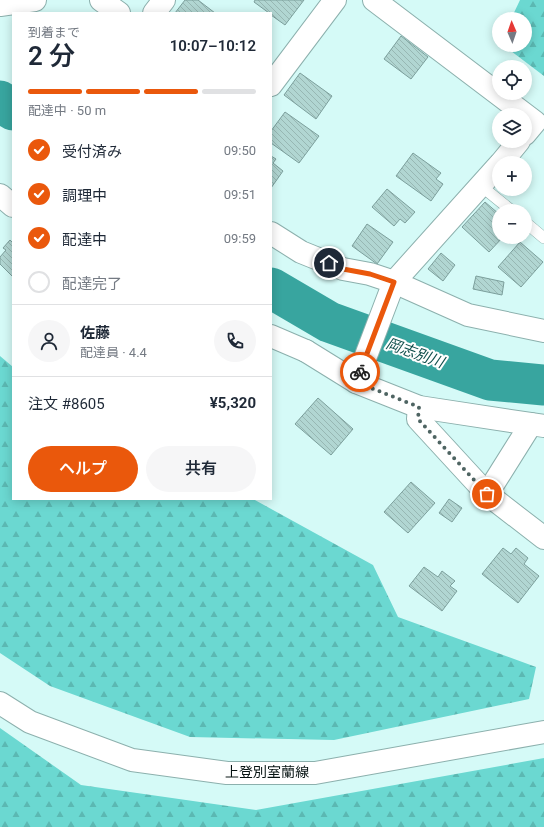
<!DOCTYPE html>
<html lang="ja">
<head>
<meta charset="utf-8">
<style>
	:root { --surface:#fff; --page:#f6f6f7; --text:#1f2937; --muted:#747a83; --line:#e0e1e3; --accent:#ea580c }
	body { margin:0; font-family:Roboto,"Noto Sans JP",sans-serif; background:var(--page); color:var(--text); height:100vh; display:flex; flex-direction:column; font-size:15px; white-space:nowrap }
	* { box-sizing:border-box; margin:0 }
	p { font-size:13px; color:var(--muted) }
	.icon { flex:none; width:22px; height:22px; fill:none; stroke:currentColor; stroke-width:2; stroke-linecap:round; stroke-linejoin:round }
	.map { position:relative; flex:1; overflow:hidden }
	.details { position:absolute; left:12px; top:12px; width:260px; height:488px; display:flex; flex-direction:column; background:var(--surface); border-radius:0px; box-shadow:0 2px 10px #0003 }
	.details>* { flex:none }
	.needle { width:26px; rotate:358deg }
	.controls { position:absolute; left:492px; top:12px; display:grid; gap:8px }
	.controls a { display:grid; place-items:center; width:40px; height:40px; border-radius:50%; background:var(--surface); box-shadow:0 2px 10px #0003; font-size:20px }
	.pin { position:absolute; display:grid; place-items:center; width:34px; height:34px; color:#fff; margin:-17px; border:2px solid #fff; border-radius:50%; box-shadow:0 1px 4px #0007 }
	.courier { position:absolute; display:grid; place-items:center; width:40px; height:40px; margin:-20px; border:3px solid #ea580c; border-radius:50%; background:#fff; color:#222; box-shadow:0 1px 5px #0007 }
	.overview em { font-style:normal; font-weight:600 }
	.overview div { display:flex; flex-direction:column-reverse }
	.overview { display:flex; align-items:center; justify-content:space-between; height:68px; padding:0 16px }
	h1 { font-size:26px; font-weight:600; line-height:30px }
	.bar { display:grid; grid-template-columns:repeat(4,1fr); gap:6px 4px; align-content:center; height:48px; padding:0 16px }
	.bar i { height:5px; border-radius:3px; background:var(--line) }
	.bar .current { background:var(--accent) }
	.bar p { grid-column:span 4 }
	.line { display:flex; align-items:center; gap:10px; padding:0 16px; border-top:1px solid var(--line) }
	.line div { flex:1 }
	.round { display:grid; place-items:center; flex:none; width:42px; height:42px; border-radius:21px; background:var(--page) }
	ol { padding:0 16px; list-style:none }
	li { display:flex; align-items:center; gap:12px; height:44px }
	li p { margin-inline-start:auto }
	li .icon { padding:4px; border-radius:50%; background:var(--accent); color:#fff; stroke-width:4 }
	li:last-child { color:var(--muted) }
	li i { width:22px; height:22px; border:2px solid var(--line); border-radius:50% }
	.button { display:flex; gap:8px; margin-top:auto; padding:8px 16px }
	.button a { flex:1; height:46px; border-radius:24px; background:var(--accent); color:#fff; font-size:16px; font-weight:600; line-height:46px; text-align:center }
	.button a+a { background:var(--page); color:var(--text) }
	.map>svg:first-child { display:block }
	.forest { fill:url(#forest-firs) }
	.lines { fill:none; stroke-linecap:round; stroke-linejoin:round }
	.river { stroke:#38a59f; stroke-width:41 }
	.building { fill:url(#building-back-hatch); stroke:#7c9f9c }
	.lane-casing { stroke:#8cb0ad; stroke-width:12 }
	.street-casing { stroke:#8cb0ad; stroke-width:24 }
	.secondary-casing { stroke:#8cb0ad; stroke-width:24 }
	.lane { stroke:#fff; stroke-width:11 }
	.street { stroke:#fff; stroke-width:22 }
	.secondary { stroke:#fff; stroke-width:22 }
	.done { stroke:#4e6462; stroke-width:4; stroke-dasharray:0 7.2 }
	.route { stroke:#ea580c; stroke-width:5 }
	.labels { text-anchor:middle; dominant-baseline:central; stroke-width:4; stroke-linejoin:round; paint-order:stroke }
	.street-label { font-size:14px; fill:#061312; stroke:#fff }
	.water-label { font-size:15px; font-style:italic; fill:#104f4c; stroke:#fff }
</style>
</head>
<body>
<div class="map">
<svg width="544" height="827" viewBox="0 0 544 827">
	<defs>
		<pattern id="forest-firs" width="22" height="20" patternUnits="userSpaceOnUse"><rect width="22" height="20" fill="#6bd8d1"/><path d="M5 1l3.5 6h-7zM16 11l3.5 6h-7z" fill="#5bb8b2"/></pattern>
		<pattern id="building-back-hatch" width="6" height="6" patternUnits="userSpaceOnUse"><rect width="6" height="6" fill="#b1d6d2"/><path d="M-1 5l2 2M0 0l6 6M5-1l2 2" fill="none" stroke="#97b7b3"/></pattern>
	</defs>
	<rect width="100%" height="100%" fill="#d5faf7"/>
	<!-- forest -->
	<g class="forest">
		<path d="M 520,0 L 544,0 L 544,76 L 503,45 L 525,45 L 525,19 L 511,19 Z"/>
		<path d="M 0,356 L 13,367 L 13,499 L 253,499 L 373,565 L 398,617 L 536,667 L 529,699 L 334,740 L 190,737 L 50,686 L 0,653 Z"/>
		<path d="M 0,728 L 81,785 L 256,810 L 544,758 L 544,827 L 0,827 Z"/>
	</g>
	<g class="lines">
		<!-- river -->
		<g class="river">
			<path d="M 0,101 L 13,110"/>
			<path d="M 271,288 L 329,322 L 490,380 L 544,385"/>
		</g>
	</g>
	<!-- building -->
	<g class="building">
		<path d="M 185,0 L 198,0 L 215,13 L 175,13 Z"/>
		<path d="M 255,0 L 304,0 L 285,25 L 271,15 L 271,13 L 269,13 L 254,2 Z"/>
		<path d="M 401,36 L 428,57 L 411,79 L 384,59 Z"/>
		<path d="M 300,73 L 332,96 L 316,119 L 284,95 Z"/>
		<path d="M 285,112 L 319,136 L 299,163 L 271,143 L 271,131 Z"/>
		<path d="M 413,153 L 441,173 L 436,179 L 443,184 L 431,201 L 396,176 Z"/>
		<path d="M 271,156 L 276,159 L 273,163 L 283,171 L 271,188 Z"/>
		<path d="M 387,189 L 415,212 L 405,223 L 400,219 L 394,226 L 372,207 Z"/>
		<path d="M 485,202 L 499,214 L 499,237 L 503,237 L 489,252 L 462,227 Z"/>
		<path d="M 367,224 L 393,242 L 377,264 L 352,246 Z"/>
		<path d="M 10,240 L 13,243 L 13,277 L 0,264 L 0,257 L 6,250 L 3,248 Z"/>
		<path d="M 520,242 L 543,262 L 521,287 L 498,267 Z"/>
		<path d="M 441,253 L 455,265 L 443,281 L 428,269 Z"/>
		<path d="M 476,276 L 504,282 L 502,295 L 473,289 Z"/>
		<path d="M 318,398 L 353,429 L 331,455 L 295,424 Z"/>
		<path d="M 411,482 L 435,503 L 408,533 L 384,512 Z"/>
		<path d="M 449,499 L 462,508 L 452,522 L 439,513 Z"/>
		<path d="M 503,548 L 511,554 L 516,548 L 528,558 L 524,564 L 539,576 L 518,603 L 482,574 Z"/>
		<path d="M 424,567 L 438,577 L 442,571 L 455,581 L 450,586 L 457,591 L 442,611 L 409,586 Z"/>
	</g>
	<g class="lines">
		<defs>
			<g id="lane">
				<path d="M 480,185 L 512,211"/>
				<path d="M 525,222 L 544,238"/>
			</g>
			<g id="street">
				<path d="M 101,0 L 119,13"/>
				<path d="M 374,0 L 535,122 L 525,134"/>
				<path d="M 0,5 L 35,0"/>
				<path d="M 154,13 L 164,0"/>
				<path d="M 271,85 L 335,0"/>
				<path d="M 501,163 L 519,141"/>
				<path d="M 0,195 L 13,206"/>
				<path d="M 271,233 L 301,252 L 343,269 L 370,274 L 394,282 L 468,315 L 544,331"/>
				<path d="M 271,336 L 306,351"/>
				<path d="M 356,382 L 394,282 L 499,165"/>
				<path d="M 419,407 L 418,419 L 487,494 L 544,538"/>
				<path d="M 487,494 L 531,424"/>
			</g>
			<g id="secondary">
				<path d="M 306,351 L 356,382 L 419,407 L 544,426"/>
				<path d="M 0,703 L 30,722 L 132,760 L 227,773 L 315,773 L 544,732"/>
			</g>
		</defs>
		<!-- lane casing -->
		<use href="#lane" class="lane-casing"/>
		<!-- street casing -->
		<use href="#street" class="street-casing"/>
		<!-- secondary casing -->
		<use href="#secondary" class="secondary-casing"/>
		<!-- lane -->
		<use href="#lane" class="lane"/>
		<!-- street -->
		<use href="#street" class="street"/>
		<!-- secondary -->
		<use href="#secondary" class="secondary"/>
	</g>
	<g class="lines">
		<!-- done -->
		<path class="done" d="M 360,372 L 356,382 L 419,407 L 418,419 L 487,494"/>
		<!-- route -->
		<path class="route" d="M 329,263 L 343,269 L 370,274 L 394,282 L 360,372"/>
	</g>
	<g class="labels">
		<!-- street labels -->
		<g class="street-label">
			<text x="267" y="772">上登別室蘭線</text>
		</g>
		<!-- water labels -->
		<g class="water-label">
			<text transform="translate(415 353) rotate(20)">岡志別川</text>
		</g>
	</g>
</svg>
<div class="controls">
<a><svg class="needle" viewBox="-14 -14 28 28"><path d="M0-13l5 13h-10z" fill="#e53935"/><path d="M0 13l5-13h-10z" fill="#747a83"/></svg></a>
<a><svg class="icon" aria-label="locate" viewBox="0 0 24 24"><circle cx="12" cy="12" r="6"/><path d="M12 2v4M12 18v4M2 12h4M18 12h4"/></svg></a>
<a><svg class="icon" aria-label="layers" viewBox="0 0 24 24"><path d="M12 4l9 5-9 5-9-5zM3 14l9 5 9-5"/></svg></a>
<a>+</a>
<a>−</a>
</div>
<div class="pin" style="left:487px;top:494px;background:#ea580c"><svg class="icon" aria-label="bag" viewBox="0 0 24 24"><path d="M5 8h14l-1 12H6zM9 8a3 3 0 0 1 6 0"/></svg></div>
<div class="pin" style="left:329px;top:263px;background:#1f2937"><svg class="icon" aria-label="home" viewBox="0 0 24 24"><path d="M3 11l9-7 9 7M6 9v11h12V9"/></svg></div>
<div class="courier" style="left:360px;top:372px"><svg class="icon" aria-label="bike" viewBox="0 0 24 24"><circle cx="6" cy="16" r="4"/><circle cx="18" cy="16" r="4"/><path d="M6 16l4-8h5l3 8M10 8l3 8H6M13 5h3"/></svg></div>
<section class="details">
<div class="overview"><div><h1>2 分</h1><p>到着まで</p></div><em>10:07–10:12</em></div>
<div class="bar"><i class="current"></i><i class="current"></i><i class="current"></i><i></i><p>配達中 · 50 m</p></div>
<ol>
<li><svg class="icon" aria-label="check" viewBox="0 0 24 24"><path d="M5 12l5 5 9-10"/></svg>受付済み<p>09:50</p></li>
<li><svg class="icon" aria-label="check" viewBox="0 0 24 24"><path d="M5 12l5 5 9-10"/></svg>調理中<p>09:51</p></li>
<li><svg class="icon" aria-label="check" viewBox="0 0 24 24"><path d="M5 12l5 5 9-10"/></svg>配達中<p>09:59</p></li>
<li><i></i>配達完了</li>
</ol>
<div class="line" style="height:72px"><a class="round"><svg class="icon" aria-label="person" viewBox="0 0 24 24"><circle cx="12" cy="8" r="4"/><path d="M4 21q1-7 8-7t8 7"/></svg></a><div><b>佐藤</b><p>配達員 · 4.4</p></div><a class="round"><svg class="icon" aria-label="phone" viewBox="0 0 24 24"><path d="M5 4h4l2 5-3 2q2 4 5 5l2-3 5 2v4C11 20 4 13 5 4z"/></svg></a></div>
<div class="line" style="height:52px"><div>注文 #8605</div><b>¥5,320</b></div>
<div class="button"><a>ヘルプ</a><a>共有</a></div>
</section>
</div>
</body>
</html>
